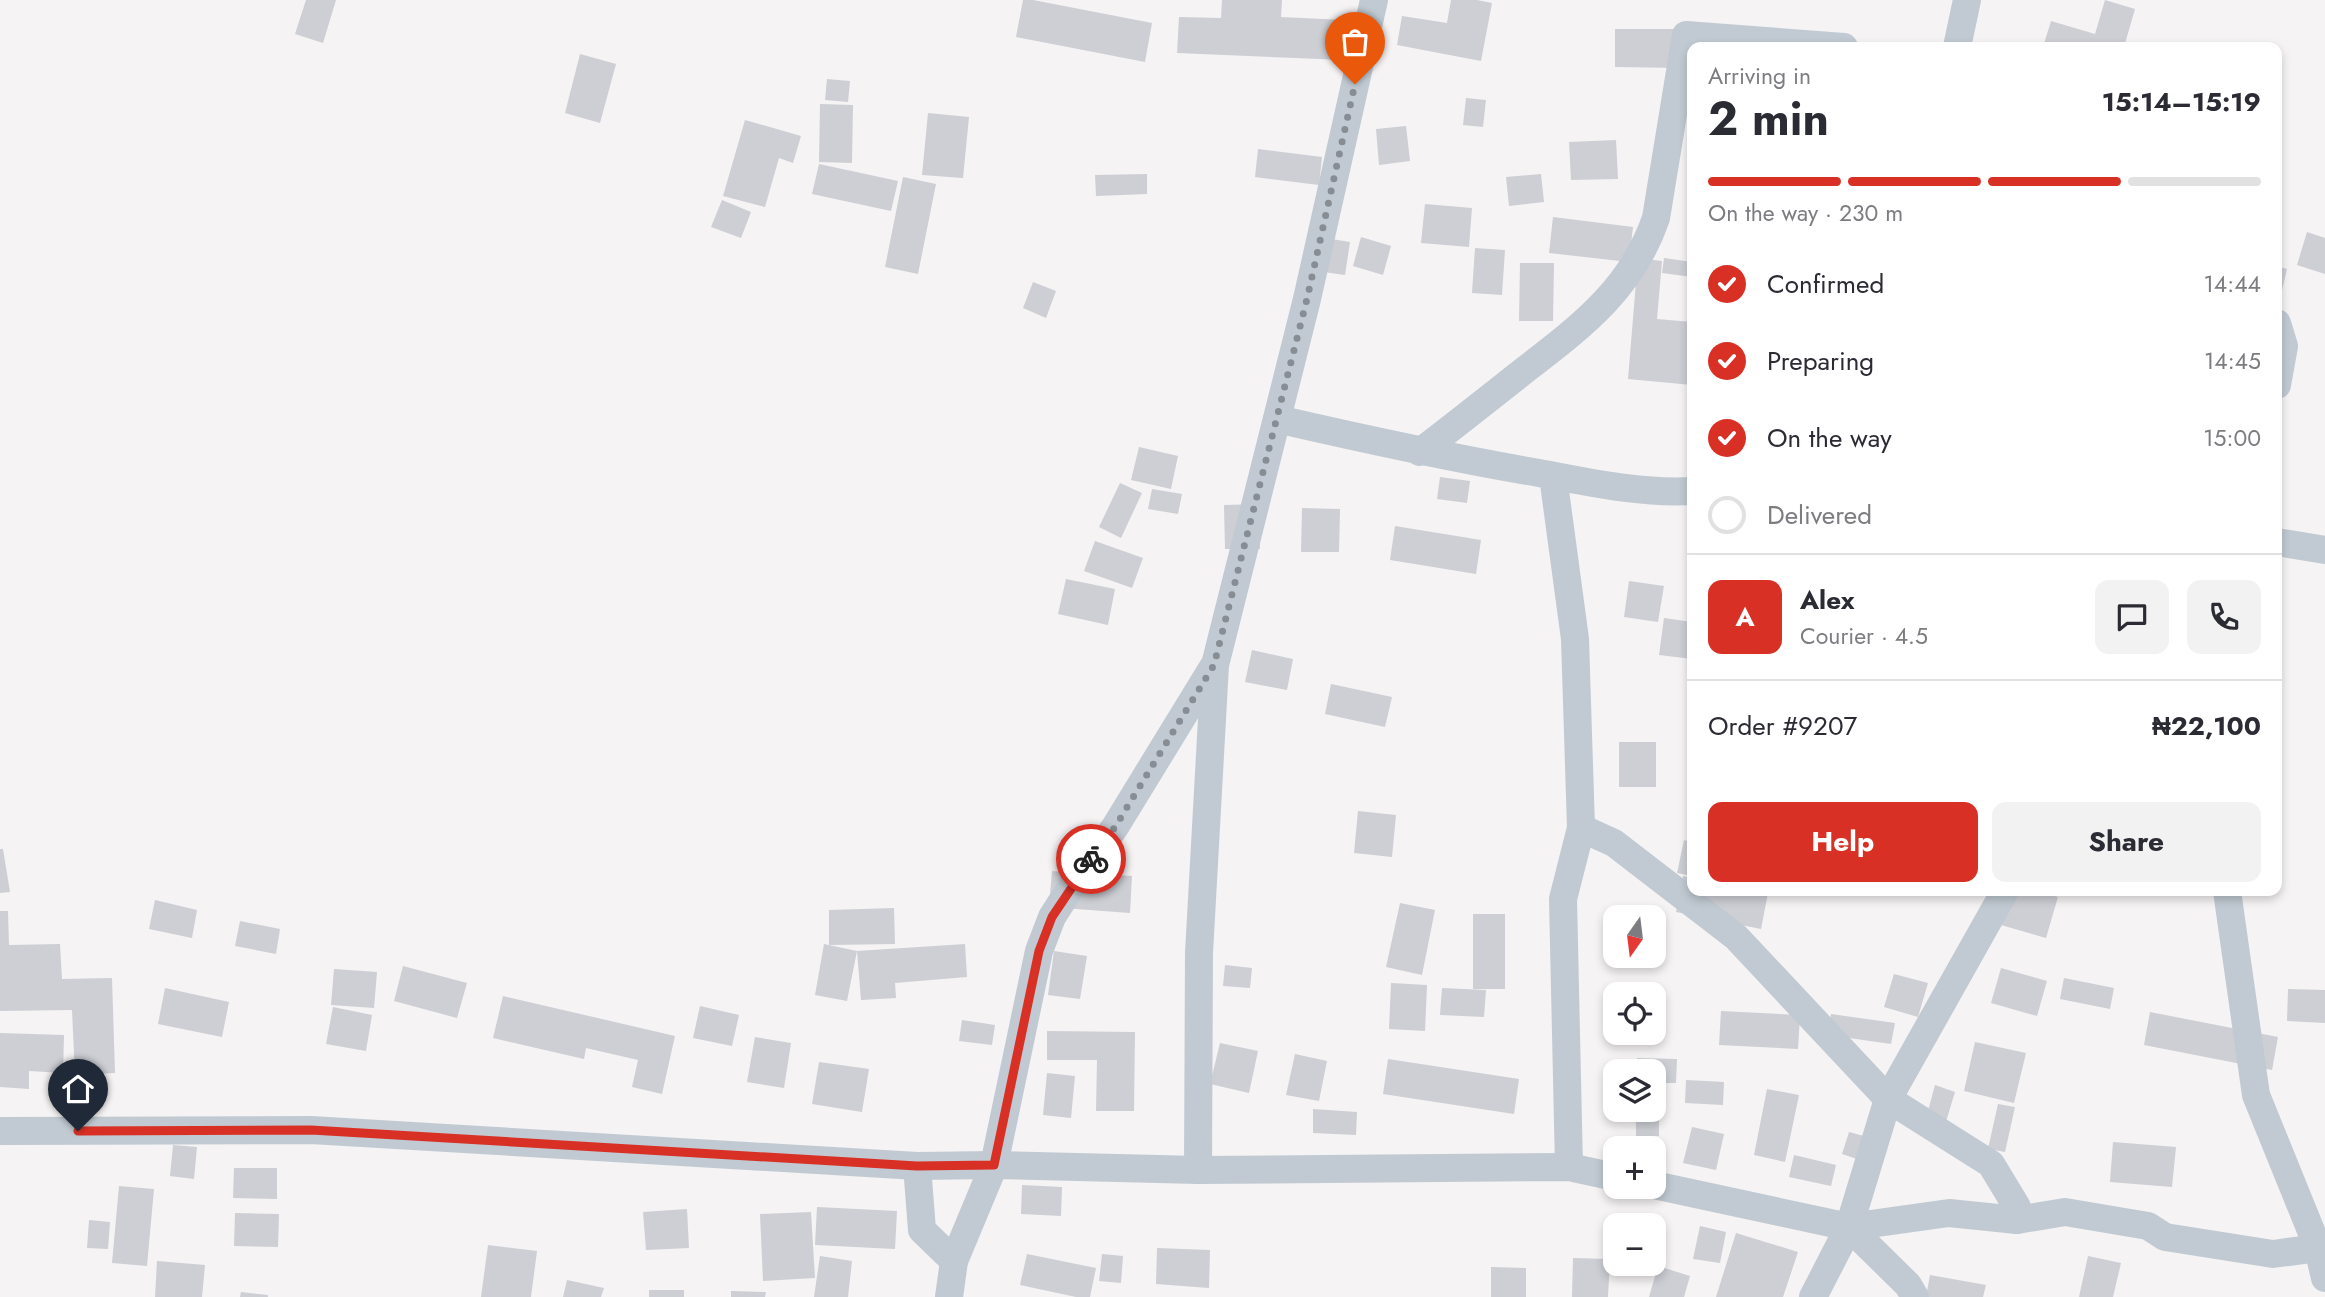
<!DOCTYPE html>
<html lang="en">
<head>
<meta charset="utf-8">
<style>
	:root { --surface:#fff; --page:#f2f2f3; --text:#2b2b33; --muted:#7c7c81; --line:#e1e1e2; --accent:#d93025 }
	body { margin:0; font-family:Jost,sans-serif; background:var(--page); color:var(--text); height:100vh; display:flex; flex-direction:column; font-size:26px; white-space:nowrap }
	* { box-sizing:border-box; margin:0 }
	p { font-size:23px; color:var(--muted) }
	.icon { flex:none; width:38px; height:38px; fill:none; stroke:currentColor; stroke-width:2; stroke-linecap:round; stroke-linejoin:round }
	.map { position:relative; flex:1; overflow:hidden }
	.sheet { position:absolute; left:1687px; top:42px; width:595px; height:854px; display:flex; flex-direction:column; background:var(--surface); border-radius:14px; box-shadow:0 4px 10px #0003 }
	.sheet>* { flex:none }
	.needle { width:46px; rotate:194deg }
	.controls { position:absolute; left:1603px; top:905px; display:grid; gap:14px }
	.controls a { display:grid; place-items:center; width:63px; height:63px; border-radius:14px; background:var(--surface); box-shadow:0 4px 10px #0003; font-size:35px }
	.pin { position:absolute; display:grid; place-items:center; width:60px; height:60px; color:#fff; margin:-72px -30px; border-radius:50% 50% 50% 0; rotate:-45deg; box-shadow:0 0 7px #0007 }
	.pin .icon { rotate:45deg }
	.courier { position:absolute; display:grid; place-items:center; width:70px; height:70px; margin:-35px; border:5px solid #d93025; border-radius:50%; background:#fff; color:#222; box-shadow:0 2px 9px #0007 }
	.summary em { font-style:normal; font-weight:700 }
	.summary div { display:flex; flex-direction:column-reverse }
	.summary { display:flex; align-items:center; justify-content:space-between; height:119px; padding:0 21px }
	h1 { font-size:46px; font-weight:700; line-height:52px }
	.bar { display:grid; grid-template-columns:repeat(4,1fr); gap:10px 7px; align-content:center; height:84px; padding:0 21px }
	.bar i { height:9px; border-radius:5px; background:var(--line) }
	.bar .on { background:var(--accent) }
	.bar p { grid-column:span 4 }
	.line { display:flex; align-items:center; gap:18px; padding:0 21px; border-top:2px solid var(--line) }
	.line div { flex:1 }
	.round { display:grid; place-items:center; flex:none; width:74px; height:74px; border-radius:14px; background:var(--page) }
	ol { padding:0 21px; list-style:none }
	li { display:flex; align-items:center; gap:21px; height:77px }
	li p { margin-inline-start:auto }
	li .icon { padding:7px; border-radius:50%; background:var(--accent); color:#fff; stroke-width:4 }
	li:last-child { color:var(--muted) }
	li i { width:38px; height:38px; border:4px solid var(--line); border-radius:50% }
	.action { display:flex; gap:14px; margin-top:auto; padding:14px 21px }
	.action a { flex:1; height:80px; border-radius:14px; background:var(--accent); color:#fff; font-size:28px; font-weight:700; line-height:80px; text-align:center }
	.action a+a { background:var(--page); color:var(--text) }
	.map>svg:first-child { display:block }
	.building { fill:#cdcfd5 }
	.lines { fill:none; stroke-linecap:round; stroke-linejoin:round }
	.street { stroke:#c1cad2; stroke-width:28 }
	.done { stroke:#868d94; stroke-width:7; stroke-dasharray:0 12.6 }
	.route { stroke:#d93025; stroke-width:9 }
</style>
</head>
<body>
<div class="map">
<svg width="2325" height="1297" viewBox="0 0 2325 1297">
	<rect width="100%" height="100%" fill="#f5f3f3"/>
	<!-- building -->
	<g class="building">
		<path d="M 306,0 L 336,0 L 323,43 L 295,34 Z"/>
		<path d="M 1023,0 L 1033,0 L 1152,23 L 1145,62 L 1016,37 Z"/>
		<path d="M 1222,0 L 1282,0 L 1281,17 L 1345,20 L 1344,60 L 1177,53 L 1179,17 L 1221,18 Z"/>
		<path d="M 1451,0 L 1477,0 L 1492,3 L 1481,61 L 1397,45 L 1402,16 L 1447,23 Z"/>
		<path d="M 2105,0 L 2135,9 L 2124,47 L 2043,47 L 2051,21 L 2095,34 Z"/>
		<path d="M 1615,29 L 1682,29 L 1682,68 L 1615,67 Z"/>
		<path d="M 580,54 L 616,64 L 600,123 L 565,113 Z"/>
		<path d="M 827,79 L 850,81 L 848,102 L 825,100 Z"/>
		<path d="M 1466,98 L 1486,100 L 1483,127 L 1463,125 Z"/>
		<path d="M 820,104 L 853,105 L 852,163 L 819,162 Z"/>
		<path d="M 928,113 L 969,117 L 963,178 L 922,175 Z"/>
		<path d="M 745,120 L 801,136 L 793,163 L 779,158 L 765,207 L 723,196 Z"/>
		<path d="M 1406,126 L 1410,161 L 1379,165 L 1376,129 Z"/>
		<path d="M 1616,140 L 1618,179 L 1571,180 L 1569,142 Z"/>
		<path d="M 1258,149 L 1322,157 L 1319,185 L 1255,177 Z"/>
		<path d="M 819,164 L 898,181 L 891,211 L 812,194 Z"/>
		<path d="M 1147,174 L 1147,194 L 1096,196 L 1095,175 Z"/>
		<path d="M 1541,174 L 1544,202 L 1509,206 L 1506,177 Z"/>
		<path d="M 903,177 L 936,184 L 918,274 L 885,267 Z"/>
		<path d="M 722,200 L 751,212 L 741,238 L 711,227 Z"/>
		<path d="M 1425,204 L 1472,208 L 1469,247 L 1421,243 Z"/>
		<path d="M 1553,217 L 1633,227 L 1629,262 L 1549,253 Z"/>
		<path d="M 2307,232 L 2325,238 L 2325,274 L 2297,265 Z"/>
		<path d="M 1313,236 L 1350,242 L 1345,275 L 1309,270 Z"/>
		<path d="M 1361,237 L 1391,246 L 1383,275 L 1353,266 Z"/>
		<path d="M 1475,248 L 1505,250 L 1502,295 L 1472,293 Z"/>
		<path d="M 1638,258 L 1662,261 L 1657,319 L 1692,322 L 1692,385 L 1628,379 Z"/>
		<path d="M 1664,258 L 1692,262 L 1692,277 L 1662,273 Z"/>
		<path d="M 1520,263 L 1554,263 L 1553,321 L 1519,321 Z"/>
		<path d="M 2277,266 L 2287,269 L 2279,303 L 2277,303 Z"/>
		<path d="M 1033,282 L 1056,291 L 1046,318 L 1023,308 Z"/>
		<path d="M 1139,447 L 1178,456 L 1171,489 L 1131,480 Z"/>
		<path d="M 1440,477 L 1470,481 L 1467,503 L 1437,499 Z"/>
		<path d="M 1120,483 L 1142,493 L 1121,538 L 1099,527 Z"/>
		<path d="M 1152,489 L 1182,494 L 1178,514 L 1148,509 Z"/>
		<path d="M 1259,504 L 1260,549 L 1225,549 L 1224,505 Z"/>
		<path d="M 1302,508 L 1340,509 L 1339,552 L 1301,552 Z"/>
		<path d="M 1395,526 L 1481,540 L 1476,574 L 1390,560 Z"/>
		<path d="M 1095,541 L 1143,558 L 1132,588 L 1084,571 Z"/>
		<path d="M 1066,579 L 1115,589 L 1108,625 L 1058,614 Z"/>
		<path d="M 1629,581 L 1664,586 L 1658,622 L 1624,617 Z"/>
		<path d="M 1664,618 L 1692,622 L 1692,659 L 1659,655 Z"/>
		<path d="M 1252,650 L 1293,659 L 1287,690 L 1245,682 Z"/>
		<path d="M 1331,684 L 1392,697 L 1385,727 L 1325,714 Z"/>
		<rect x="1619" y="742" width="37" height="45"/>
		<path d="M 1358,811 L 1396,815 L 1392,857 L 1354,853 Z"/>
		<path d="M 1684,840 L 1692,842 L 1692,876 L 1677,873 Z"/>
		<path d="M 0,849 L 3,849 L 10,892 L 0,893 Z"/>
		<path d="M 1052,871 L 1132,876 L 1130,913 L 1049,907 Z"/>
		<path d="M 1683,876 L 1692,878 L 1692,891 L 1758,891 L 1768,893 L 1761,929 L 1676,912 Z"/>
		<path d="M 2011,891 L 2037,891 L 2058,897 L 2046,938 L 2001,925 Z"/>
		<path d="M 155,900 L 197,910 L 192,938 L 149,929 Z"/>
		<path d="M 1400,903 L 1435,910 L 1422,975 L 1386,967 Z"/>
		<path d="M 894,908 L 895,944 L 829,945 L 829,910 Z"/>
		<path d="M 0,911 L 8,911 L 9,945 L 60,944 L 62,979 L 112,978 L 115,1073 L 75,1075 L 72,1010 L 0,1011 Z"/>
		<rect x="1473" y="914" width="32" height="75"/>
		<path d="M 240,921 L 280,929 L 276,954 L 235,946 Z"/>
		<path d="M 824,944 L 857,951 L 847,1001 L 815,995 Z"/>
		<path d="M 965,944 L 967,977 L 895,983 L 896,998 L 861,1000 L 857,951 Z"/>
		<path d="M 1054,951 L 1087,956 L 1080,999 L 1048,995 Z"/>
		<path d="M 1225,965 L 1252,968 L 1250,988 L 1223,986 Z"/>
		<path d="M 403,966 L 467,983 L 457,1018 L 394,1001 Z"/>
		<path d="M 2001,968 L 2047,981 L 2037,1016 L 1991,1003 Z"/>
		<path d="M 334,969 L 377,972 L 374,1008 L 331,1005 Z"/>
		<path d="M 1894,974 L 1928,983 L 1918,1017 L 1884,1007 Z"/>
		<path d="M 2064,978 L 2114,988 L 2110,1009 L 2060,999 Z"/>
		<path d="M 1391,983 L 1427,985 L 1425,1031 L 1389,1029 Z"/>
		<path d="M 165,988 L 229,1002 L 222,1037 L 158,1024 Z"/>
		<path d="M 1442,988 L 1486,990 L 1484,1017 L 1440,1015 Z"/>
		<path d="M 2288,989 L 2325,990 L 2325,1023 L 2287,1021 Z"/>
		<path d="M 503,996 L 675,1036 L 662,1094 L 632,1087 L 638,1060 L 586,1048 L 584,1059 L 493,1038 Z"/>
		<path d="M 700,1006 L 739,1015 L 732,1046 L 693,1038 Z"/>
		<path d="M 333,1007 L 372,1015 L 366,1051 L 326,1044 Z"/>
		<path d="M 1721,1011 L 1800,1015 L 1798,1049 L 1719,1045 Z"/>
		<path d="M 2150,1012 L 2278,1037 L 2272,1070 L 2144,1045 Z"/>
		<path d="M 1831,1014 L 1895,1023 L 1891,1044 L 1828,1035 Z"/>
		<path d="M 962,1020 L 995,1025 L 992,1045 L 959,1041 Z"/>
		<path d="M 1047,1031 L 1135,1032 L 1134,1111 L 1096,1111 L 1097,1060 L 1047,1060 Z"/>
		<path d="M 0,1033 L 64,1035 L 63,1073 L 29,1071 L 29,1089 L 0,1087 Z"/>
		<path d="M 755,1037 L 791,1043 L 784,1088 L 747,1082 Z"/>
		<path d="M 1975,1042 L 2026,1053 L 2014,1103 L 1964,1091 Z"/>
		<path d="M 1220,1043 L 1258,1051 L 1249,1093 L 1210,1084 Z"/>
		<path d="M 1295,1054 L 1327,1061 L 1319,1101 L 1286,1095 Z"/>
		<path d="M 1637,1058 L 1677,1059 L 1676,1083 L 1654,1083 L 1654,1071 L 1636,1071 Z"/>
		<path d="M 1388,1059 L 1519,1079 L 1514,1114 L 1383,1094 Z"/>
		<path d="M 819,1062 L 869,1069 L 862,1112 L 812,1104 Z"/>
		<path d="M 1047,1073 L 1075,1076 L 1071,1118 L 1043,1115 Z"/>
		<path d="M 1686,1080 L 1724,1082 L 1723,1105 L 1685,1103 Z"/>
		<path d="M 1935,1085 L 1955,1092 L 1944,1128 L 1925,1122 Z"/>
		<path d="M 1767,1089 L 1799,1095 L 1785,1162 L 1754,1155 Z"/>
		<path d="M 1998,1104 L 2015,1107 L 2005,1152 L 1988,1149 Z"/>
		<path d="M 1654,1105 L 1659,1105 L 1659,1136 L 1636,1136 L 1636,1110 L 1654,1110 Z"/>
		<path d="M 1313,1109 L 1357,1112 L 1356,1135 L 1313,1133 Z"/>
		<path d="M 1692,1127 L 1724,1134 L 1716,1170 L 1683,1163 Z"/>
		<path d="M 1849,1132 L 1864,1136 L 1857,1159 L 1842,1154 Z"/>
		<path d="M 2113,1142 L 2176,1147 L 2172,1187 L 2110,1182 Z"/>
		<path d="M 173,1145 L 197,1147 L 194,1179 L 170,1176 Z"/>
		<path d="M 1794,1155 L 1836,1165 L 1831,1186 L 1789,1177 Z"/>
		<path d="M 234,1168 L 277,1168 L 277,1199 L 233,1198 Z"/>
		<path d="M 1022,1185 L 1062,1187 L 1061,1216 L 1021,1214 Z"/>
		<path d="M 119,1186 L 154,1189 L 147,1266 L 112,1263 Z"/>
		<path d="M 817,1207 L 897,1211 L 895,1249 L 815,1245 Z"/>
		<path d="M 687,1209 L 689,1248 L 646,1250 L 643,1212 Z"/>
		<path d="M 811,1212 L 815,1278 L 763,1281 L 760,1214 Z"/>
		<path d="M 235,1213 L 279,1214 L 278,1247 L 234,1246 Z"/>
		<path d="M 89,1220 L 110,1222 L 108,1249 L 87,1248 Z"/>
		<path d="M 1700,1226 L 1726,1232 L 1720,1263 L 1693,1259 Z"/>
		<path d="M 1736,1233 L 1798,1252 L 1783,1297 L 1716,1297 Z"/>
		<path d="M 488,1245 L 537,1251 L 531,1297 L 481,1297 Z"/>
		<path d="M 1157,1248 L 1210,1250 L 1209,1288 L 1156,1284 Z"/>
		<path d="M 1027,1254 L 1096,1268 L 1090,1297 L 1076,1297 L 1020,1285 Z"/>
		<path d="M 1102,1254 L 1123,1256 L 1121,1283 L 1099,1281 Z"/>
		<path d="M 820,1256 L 852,1261 L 848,1297 L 814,1297 Z"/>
		<path d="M 2088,1256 L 2121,1263 L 2113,1297 L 2079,1297 Z"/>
		<path d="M 1573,1258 L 1610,1259 L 1608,1297 L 1572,1297 Z"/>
		<path d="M 157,1261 L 205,1265 L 202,1297 L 155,1297 Z"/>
		<path d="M 1658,1266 L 1690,1276 L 1684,1297 L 1649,1297 Z"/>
		<path d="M 1491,1267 L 1526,1268 L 1526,1297 L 1491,1297 Z"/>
		<path d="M 1930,1275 L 1986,1285 L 1983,1297 L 1926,1297 Z"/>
		<path d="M 567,1280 L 604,1288 L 601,1297 L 563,1297 Z"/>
		<rect x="649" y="1290" width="35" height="7"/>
		<path d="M 731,1291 L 766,1292 L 765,1297 L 731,1297 Z"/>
		<path d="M 241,1292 L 268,1295 L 268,1297 L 240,1297 Z"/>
	</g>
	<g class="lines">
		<!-- street -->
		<g class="street">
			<path d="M 1957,47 L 1967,0"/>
			<path d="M 2277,323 L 2284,346 L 2277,385"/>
			<path d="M 1277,419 C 1364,439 1451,458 1539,473 C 1588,482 1641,494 1692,491"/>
			<path d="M 1420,452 C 1454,426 1488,399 1521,373 C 1579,328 1631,291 1656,218 L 1686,35 L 1844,47"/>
			<path d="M 1553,476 L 1575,639 L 1581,828 L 1563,899 L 1569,1167"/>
			<path d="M 2277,542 L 2325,550"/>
			<path d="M 1581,828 L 1614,843 L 1736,937 L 1888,1099 L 1991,1164 L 2017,1207 L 2017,1220"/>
			<path d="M 2227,891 L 2256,1095 L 2318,1248 L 2325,1278"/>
			<path d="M 0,1131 L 311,1130 L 917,1166 L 994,1165 L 1198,1170 L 1569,1167 L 1615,1177"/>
			<path d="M 917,1166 L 922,1230 L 954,1261"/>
			<path d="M 1198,1170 L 1199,953 L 1215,665 L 1307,299 L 1374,0"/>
			<path d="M 1654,1185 L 1849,1227 L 1949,1213 L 2017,1220 L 2065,1212 L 2148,1226 L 2165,1237 L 2273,1254 L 2325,1247"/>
			<path d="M 1849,1227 L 1908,1285 L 1915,1297"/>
			<path d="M 949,1297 L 954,1261 L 994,1165 L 1039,951 L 1052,917 L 1073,884 L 1115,827 L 1213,667"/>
			<path d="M 1813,1297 L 1849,1227 L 1888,1099 L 2005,891"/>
		</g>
	</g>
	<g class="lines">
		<!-- done -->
		<path class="done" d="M 1091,859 L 1115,827 L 1214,665 L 1307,299 L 1355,84"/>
		<!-- route -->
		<path class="route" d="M 78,1131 L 311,1130 L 917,1166 L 994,1165 L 1039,951 L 1052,917 L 1091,859"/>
	</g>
</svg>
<div class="controls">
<a><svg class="needle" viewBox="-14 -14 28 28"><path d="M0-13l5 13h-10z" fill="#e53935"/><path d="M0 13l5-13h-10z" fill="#7c7c81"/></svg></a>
<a><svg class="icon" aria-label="locate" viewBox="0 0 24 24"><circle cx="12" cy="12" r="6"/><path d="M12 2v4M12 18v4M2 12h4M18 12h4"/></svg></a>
<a><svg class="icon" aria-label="layers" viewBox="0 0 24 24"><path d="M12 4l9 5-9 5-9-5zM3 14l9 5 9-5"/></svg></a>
<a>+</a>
<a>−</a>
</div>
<div class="pin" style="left:1355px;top:84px;background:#ea580c"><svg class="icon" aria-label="bag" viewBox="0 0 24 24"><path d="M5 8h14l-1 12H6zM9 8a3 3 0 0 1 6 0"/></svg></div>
<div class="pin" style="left:78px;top:1131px;background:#1f2937"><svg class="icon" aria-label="home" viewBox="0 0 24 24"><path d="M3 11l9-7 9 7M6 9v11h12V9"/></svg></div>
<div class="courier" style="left:1091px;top:859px"><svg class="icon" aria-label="bike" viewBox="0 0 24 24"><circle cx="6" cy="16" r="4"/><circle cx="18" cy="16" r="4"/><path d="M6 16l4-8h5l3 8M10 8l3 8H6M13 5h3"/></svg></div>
<section class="sheet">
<div class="summary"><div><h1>2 min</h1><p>Arriving in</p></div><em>15:14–15:19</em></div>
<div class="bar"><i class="on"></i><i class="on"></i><i class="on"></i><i></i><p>On the way · 230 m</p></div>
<ol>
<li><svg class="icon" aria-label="check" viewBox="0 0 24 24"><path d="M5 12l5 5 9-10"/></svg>Confirmed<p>14:44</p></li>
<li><svg class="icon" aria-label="check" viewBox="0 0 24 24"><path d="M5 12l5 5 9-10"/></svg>Preparing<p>14:45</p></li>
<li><svg class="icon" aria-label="check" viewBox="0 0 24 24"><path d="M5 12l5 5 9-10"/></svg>On the way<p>15:00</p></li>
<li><i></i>Delivered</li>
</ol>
<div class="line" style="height:126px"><b class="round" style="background:var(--accent);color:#fff">A</b><div><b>Alex</b><p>Courier · 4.5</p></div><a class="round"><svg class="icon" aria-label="chat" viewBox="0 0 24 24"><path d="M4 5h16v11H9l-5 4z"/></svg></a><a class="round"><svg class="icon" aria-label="phone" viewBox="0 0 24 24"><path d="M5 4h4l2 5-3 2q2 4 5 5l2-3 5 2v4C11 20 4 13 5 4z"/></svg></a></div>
<div class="line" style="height:91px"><div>Order #9207</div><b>₦22,100</b></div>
<div class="action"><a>Help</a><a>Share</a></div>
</section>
</div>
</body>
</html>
